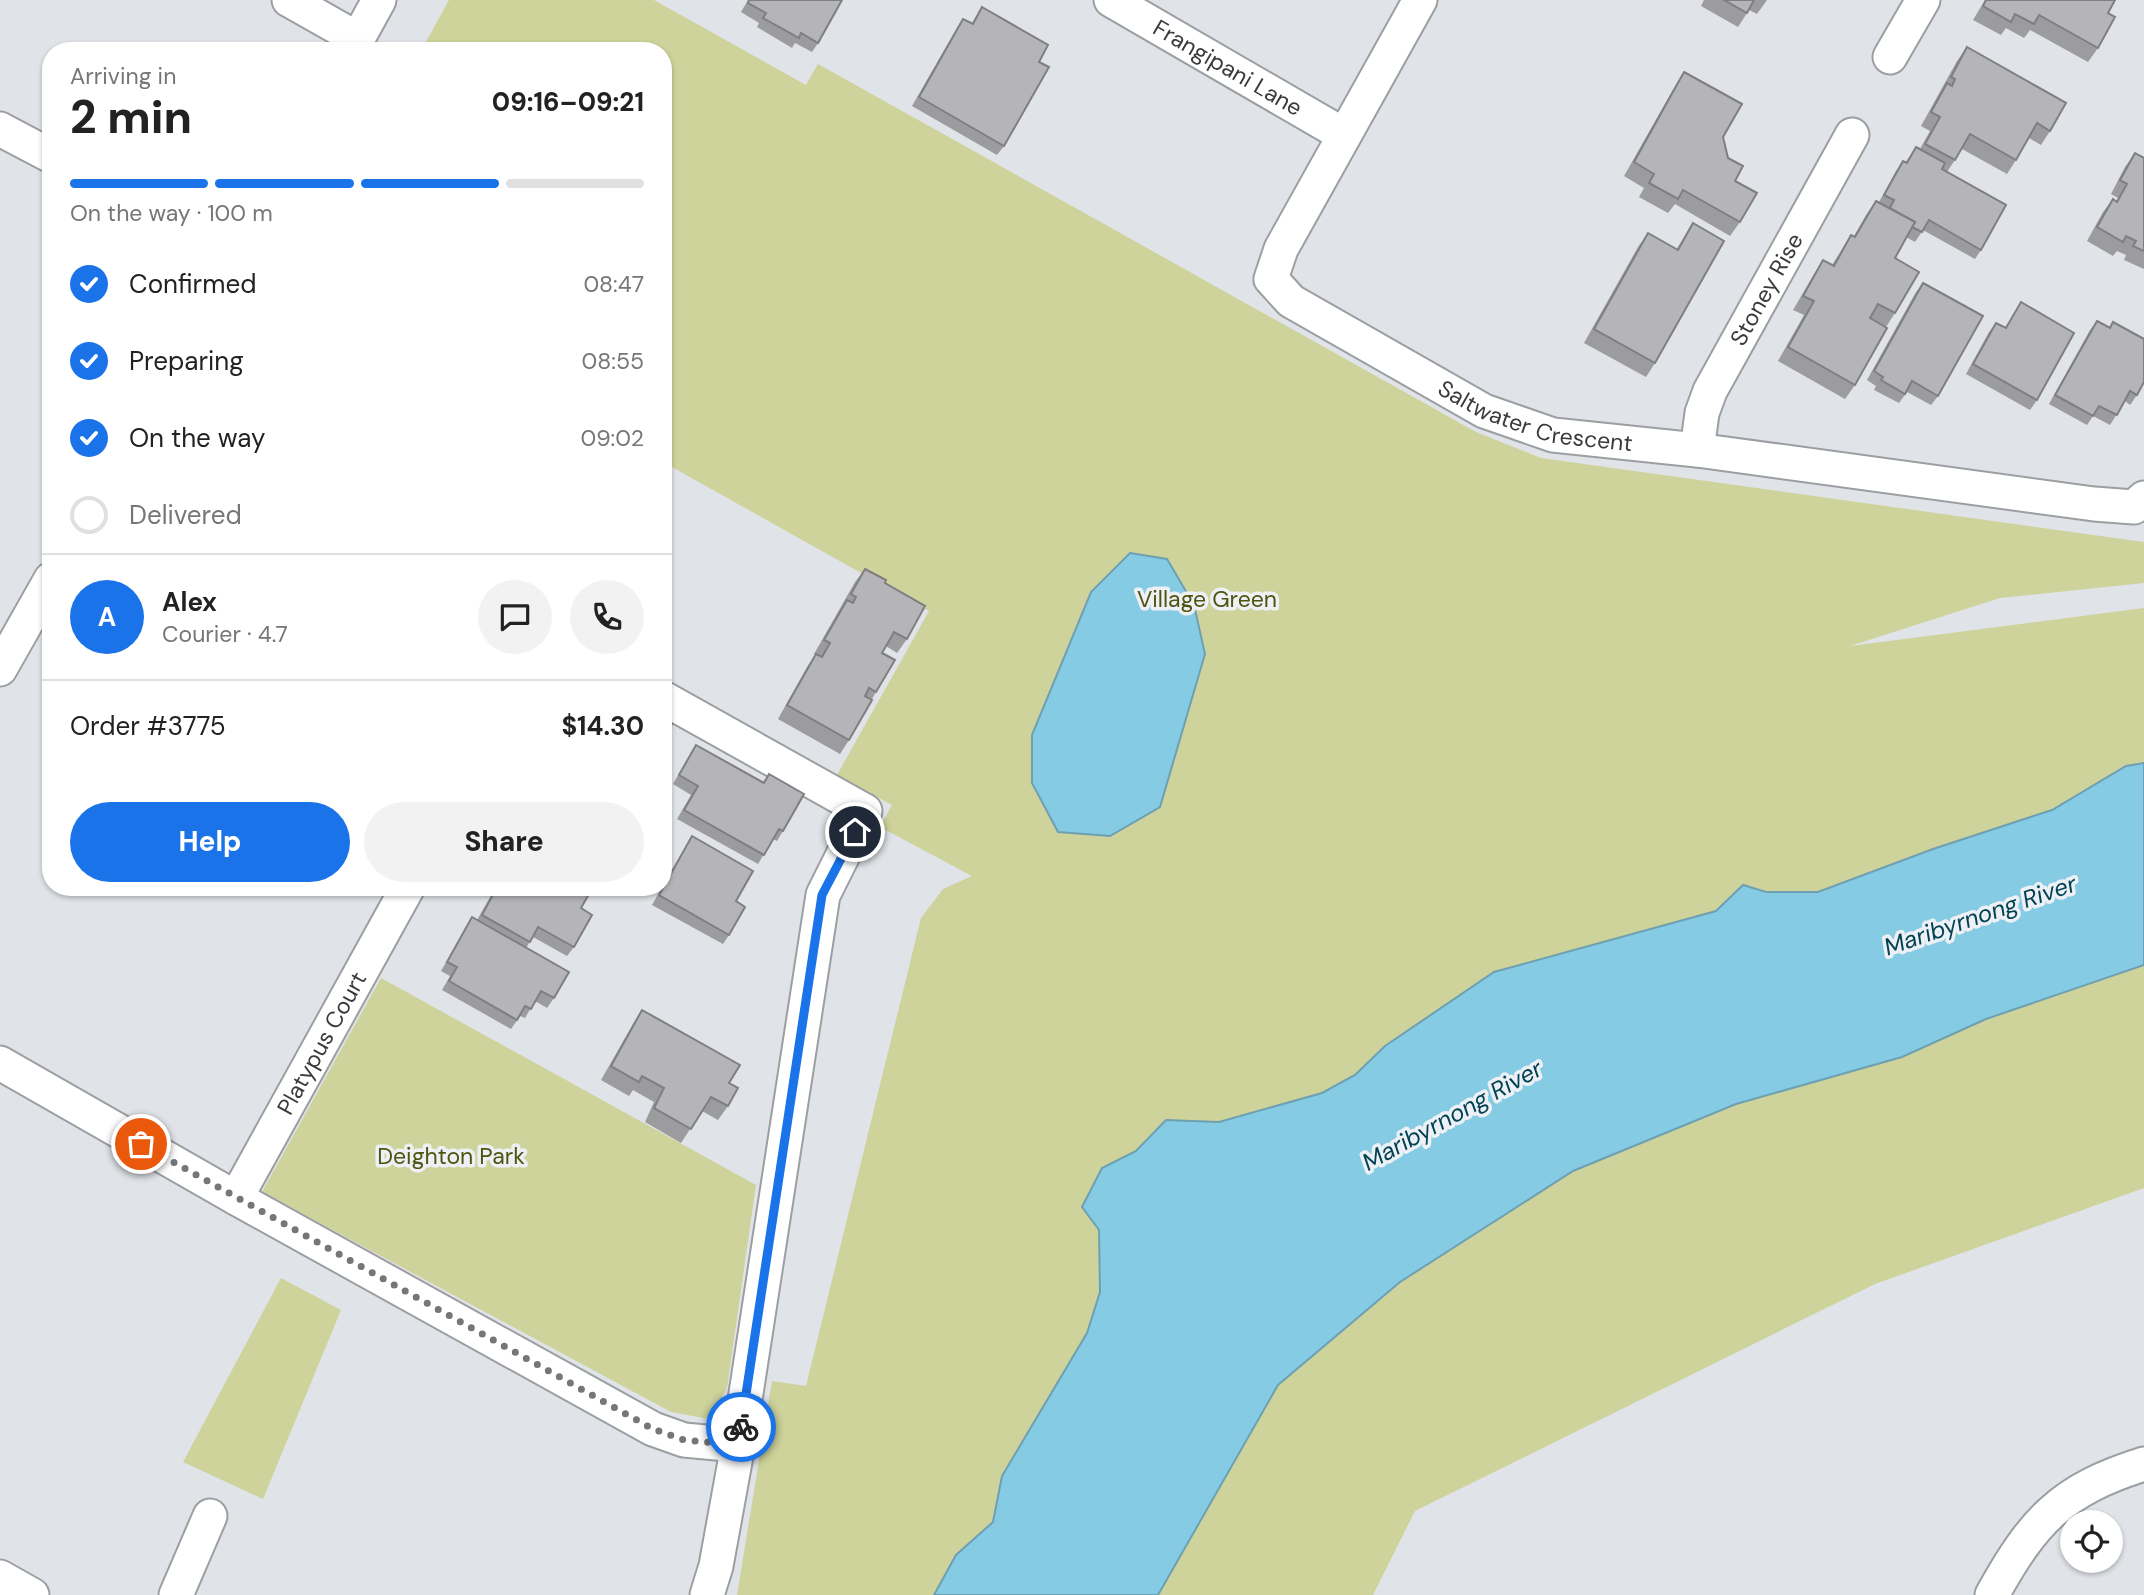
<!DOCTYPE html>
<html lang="en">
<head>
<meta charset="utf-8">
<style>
	:root { --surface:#fff; --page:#f2f2f2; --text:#222; --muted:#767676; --line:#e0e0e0; --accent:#1a73e8 }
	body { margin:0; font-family:"DM Sans",sans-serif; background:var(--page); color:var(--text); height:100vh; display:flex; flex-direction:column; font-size:26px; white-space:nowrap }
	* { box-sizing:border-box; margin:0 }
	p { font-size:23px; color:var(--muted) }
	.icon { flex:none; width:38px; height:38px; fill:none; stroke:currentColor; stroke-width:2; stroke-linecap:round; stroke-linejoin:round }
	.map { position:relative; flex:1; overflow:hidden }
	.drawer { position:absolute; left:42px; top:42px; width:630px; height:854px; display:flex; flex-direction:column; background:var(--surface); border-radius:28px; box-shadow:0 2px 5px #0004 }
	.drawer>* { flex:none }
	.fabs { position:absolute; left:2060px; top:1510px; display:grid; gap:14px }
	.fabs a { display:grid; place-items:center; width:63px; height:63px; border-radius:50%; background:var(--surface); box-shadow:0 2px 5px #0004; font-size:35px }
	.pin { position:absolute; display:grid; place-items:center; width:60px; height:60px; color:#fff; margin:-30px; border:4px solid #fff; border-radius:50%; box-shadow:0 2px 7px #0007 }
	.courier { position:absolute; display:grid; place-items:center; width:70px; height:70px; margin:-35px; border:5px solid #1a73e8; border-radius:50%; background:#fff; color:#222; box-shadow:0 2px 9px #0007 }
	.summary em { font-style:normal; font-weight:800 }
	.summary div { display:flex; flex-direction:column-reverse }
	.summary { display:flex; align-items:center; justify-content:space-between; height:119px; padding:0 28px }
	h1 { font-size:46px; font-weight:800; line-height:52px }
	.bar { display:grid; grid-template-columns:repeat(4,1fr); gap:10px 7px; align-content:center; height:84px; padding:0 28px }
	.bar i { height:9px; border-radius:5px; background:var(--line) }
	.bar .on { background:var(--accent) }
	.bar p { grid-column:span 4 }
	.line { display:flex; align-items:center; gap:18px; padding:0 28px; border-top:2px solid var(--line) }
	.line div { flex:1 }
	.round { display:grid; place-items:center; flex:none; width:74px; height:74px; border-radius:37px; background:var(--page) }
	ol { padding:0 28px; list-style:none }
	li { display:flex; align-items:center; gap:21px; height:77px }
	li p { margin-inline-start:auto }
	li .icon { padding:7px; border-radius:50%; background:var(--accent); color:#fff; stroke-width:4 }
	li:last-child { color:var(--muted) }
	li i { width:38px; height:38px; border:4px solid var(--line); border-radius:50% }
	.cta { display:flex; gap:14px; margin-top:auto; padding:14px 28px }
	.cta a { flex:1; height:80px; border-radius:42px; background:var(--accent); color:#fff; font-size:28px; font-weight:800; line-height:80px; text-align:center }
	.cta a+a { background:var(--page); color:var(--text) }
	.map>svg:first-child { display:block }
	.green { fill:#ced39b }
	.water { fill:#85cbe4; stroke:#6ea0b2; stroke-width:2 }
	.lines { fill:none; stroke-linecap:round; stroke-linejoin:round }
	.street-casing { stroke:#9c9fa2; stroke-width:37 }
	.street { stroke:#fff; stroke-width:33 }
	.wall { fill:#9c9b9e }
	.building { fill:#b5b4b8; stroke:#7f7e81; stroke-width:2 }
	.done { stroke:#747678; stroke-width:7; stroke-dasharray:0 12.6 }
	.route { stroke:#1a73e8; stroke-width:9 }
	.labels { text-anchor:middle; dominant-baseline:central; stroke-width:7; stroke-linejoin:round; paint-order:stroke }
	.street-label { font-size:23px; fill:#3a3b3c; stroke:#edf0f4 }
	.park-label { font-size:23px; fill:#515410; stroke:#edf0f4 }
	.water-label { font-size:24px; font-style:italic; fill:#014254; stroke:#edf0f4 }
</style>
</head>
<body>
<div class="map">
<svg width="2144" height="1595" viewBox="0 0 2144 1595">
	<rect width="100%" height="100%" fill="#e0e3e7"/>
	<!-- green -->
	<g class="green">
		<path d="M 449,0 L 654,0 L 806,85 L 818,64 L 1476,432 L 1541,458 L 2144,542 L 2144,583 L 2000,598 L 1850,646 L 2144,608 L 2144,763 L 2126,766 L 2052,810 L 1933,849 L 1818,892 L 1766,892 L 1743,885 L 1716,911 L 1494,972 L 1385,1046 L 1355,1075 L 1322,1093 L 1219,1122 L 1166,1120 L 1136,1151 L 1102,1168 L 1082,1206 L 1099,1229 L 1100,1292 L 1087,1333 L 1002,1476 L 993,1522 L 956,1555 L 934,1595 L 737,1595 L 772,1381 L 806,1386 L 921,918 L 943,889 L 972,876 L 880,827 L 892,805 L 837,775 L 929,611 L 663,462 L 663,51 L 421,51 Z"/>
		<path d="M 2144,965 L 2144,1188 L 1875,1284 L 1415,1511 L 1373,1595 L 1158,1595 L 1278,1385 L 1400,1282 L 1573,1171 L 1736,1104 L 1902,1057 L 1986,1019 Z"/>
		<path d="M 381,978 L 756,1185 L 727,1388 L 709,1419 L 671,1412 L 262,1192 Z"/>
		<path d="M 281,1278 L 341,1310 L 263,1499 L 183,1462 Z"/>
	</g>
	<!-- water -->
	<g class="water">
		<path d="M 1130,553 L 1167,559 L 1194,605 L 1205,654 L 1160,807 L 1110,836 L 1058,832 L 1032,783 L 1032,735 L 1091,592 Z"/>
		<path d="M 2144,763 L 2144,965 L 1986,1019 L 1902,1057 L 1736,1104 L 1573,1171 L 1400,1282 L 1278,1385 L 1158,1595 L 934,1595 L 956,1555 L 993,1522 L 1002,1476 L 1087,1333 L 1100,1292 L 1099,1230 L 1082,1207 L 1102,1168 L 1136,1151 L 1166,1120 L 1219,1122 L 1322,1093 L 1355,1075 L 1385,1046 L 1494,972 L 1716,911 L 1743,885 L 1766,892 L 1818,892 L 1933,849 L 2052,810 L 2126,766 Z"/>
	</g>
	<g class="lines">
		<defs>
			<g id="street">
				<path d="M 289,0 L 358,39"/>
				<path id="s1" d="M 1111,0 L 1344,135"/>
				<path id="s2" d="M 1420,0 L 1281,249 L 1271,279 L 1291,301 L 1484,411 L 1553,435 L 1697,450 L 2094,504 L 2134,507 L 2144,498"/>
				<path d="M 351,51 L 379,0"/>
				<path d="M 1890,57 L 1923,0"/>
				<path d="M 0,129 L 51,156"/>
				<path id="s3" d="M 1697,450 L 1702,413 L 1710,391 L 1852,135"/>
				<path d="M 0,669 L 51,579"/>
				<path d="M 663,698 L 865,811 L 823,895 L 738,1445 L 716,1566 L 707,1595"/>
				<path d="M 0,1063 L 236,1198 L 653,1429 L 684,1440 L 738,1445"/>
				<path id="s4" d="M 236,1198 L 408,887"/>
				<path d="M 0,1577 L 32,1595"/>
				<path d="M 176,1595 L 210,1516"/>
				<path d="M 1992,1595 C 2033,1521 2061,1490 2144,1464"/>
			</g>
		</defs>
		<!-- street casing -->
		<use href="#street" class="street-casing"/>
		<!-- street -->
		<use href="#street" class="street"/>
	</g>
	<!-- wall -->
	<g class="wall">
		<path d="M 748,0 L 842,0 L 818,43 L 812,52 L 795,43 L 792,48 L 757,27 L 759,23 L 741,12 Z"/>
		<path d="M 1704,0 L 1767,0 L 1757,14 L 1749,10 L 1738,27 L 1701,6 Z"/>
		<path d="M 1985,0 L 2115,0 L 2108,13 L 2098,48 L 2088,62 L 2030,30 L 2024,38 L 2006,28 L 2001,35 L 1973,20 Z"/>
		<path d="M 982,7 L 1039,62 L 1004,146 L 997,155 L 912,106 L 957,28 L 963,19 L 972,23 Z"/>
		<path d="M 1967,47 L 2050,131 L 2041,145 L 2029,138 L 2016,160 L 2007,174 L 1962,149 L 1947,172 L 1981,250 L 1975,259 L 1923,230 L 1915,242 L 1906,237 L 1895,258 L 1895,313 L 1886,327 L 1855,385 L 1845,399 L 1778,361 L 1804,315 L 1793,310 L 1814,274 L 1823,260 L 1832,265 L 1851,235 L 1854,236 L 1866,215 L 1876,201 L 1879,202 L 1896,171 L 1903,161 L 1905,163 L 1916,147 L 1920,149 L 1930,131 L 1921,126 L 1957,61 Z"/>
		<path d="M 1684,72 L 1723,137 L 1735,181 L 1740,222 L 1730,236 L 1675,204 L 1668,213 L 1639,197 L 1644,188 L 1624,176 L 1675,86 Z"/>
		<path d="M 2135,153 L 2144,158 L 2144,269 L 2124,260 L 2126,255 L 2117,251 L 2113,256 L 2087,241 L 2103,212 L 2113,199 L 2116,201 L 2118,198 L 2111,194 L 2125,167 Z"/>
		<path d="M 1693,223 L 1655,363 L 1646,377 L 1584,343 L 1638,247 L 1648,233 L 1676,250 Z"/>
		<path d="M 1923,283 L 1938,396 L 1931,405 L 1907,392 L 1899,403 L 1874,390 L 1876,386 L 1867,380 L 1916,292 Z"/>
		<path d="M 2021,302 L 2037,400 L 2030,410 L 1966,374 L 1989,332 L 1996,323 L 2005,328 Z"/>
		<path d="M 2097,321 L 2109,328 L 2113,322 L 2137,395 L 2130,405 L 2125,401 L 2110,425 L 2093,416 L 2087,425 L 2049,404 L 2090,330 Z"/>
		<path d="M 865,569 L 885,583 L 907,639 L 897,653 L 886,646 L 882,653 L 876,692 L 849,740 L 840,754 L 778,719 L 807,667 L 815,655 L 814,654 L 855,582 Z"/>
		<path d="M 696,745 L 763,782 L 769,774 L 783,831 L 777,841 L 773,839 L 758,864 L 677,819 L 691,795 L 673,784 Z"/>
		<path d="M 692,836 L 736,901 L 729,935 L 723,944 L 652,905 L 662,887 L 663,887 L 663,885 L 686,846 Z"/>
		<path d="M 486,887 L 593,887 L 581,908 L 574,947 L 567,956 L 533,937 L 526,948 L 554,998 L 547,1008 L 535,1001 L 525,1018 L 520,1016 L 511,1029 L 442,990 L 450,976 L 441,971 L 466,927 L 472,917 L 477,920 L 493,892 L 486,888 Z"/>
		<path d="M 642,1010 L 729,1083 L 728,1106 L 718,1120 L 702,1111 L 681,1143 L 645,1122 L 654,1102 L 633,1090 L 629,1096 L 601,1080 L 633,1024 Z"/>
	</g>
	<!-- building -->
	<g class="building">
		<path d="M 749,0 L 842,0 L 818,43 L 801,33 L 799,38 L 763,18 L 766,13 L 748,3 Z"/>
		<path d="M 1724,0 L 1754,0 L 1747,13 Z"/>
		<path d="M 1986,0 L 2115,0 L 2108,13 L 2115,17 L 2098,48 L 2039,15 L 2034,24 L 2015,14 L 2011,22 L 1983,6 Z"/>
		<path d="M 982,7 L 1048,45 L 1039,62 L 1049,67 L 1004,146 L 919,97 L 963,19 L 973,24 Z"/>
		<path d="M 1967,47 L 2066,103 L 2050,131 L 2037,123 L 2016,160 L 1970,134 L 1955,160 L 1925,144 L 1940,117 L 1931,112 L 1947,83 L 1952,86 L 1955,79 L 1951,77 Z"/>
		<path d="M 1684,72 L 1742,104 L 1723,137 L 1728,158 L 1743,166 L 1735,181 L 1757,193 L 1740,222 L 1683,190 L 1678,199 L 1649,183 L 1654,174 L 1634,162 Z"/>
		<path d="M 1916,147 L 1945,163 L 1942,169 L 2006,205 L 1981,250 L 1929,220 L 1922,232 L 1912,227 L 1915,222 L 1890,208 L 1894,200 L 1884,195 L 1903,161 L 1907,163 Z"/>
		<path d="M 2135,153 L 2144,158 L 2144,251 L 2133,246 L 2136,241 L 2126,236 L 2123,242 L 2097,227 L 2113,199 L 2117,202 L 2127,184 L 2120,180 Z"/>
		<path d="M 1876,201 L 1915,222 L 1895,258 L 1919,272 L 1895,313 L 1878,304 L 1870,318 L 1887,328 L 1855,385 L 1788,347 L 1814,301 L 1803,296 L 1823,260 L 1834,266 L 1851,235 L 1855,237 Z"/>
		<path d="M 1693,223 L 1724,241 L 1655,363 L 1594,329 L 1648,233 L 1678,250 Z"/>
		<path d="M 1923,283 L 1983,316 L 1938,396 L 1912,381 L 1905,394 L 1881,380 L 1883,377 L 1874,371 Z"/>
		<path d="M 2021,302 L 2074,333 L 2037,400 L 1973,364 L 1996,323 L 2006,328 Z"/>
		<path d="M 2097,321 L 2110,328 L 2113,322 L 2144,339 L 2144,382 L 2137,395 L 2130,391 L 2117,415 L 2099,406 L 2093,416 L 2055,395 Z"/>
		<path d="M 865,569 L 886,580 L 885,583 L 925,606 L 907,639 L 894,632 L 882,653 L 895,660 L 876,692 L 869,688 L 865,696 L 872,700 L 849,740 L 787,705 L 816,654 L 822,657 L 830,643 L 824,640 L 847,600 L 853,603 L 856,597 L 851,594 Z"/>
		<path d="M 663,719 L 672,724 L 663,740 Z"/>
		<path d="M 696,745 L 764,783 L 769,774 L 804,794 L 783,831 L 779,829 L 764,855 L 684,810 L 698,786 L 679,775 Z"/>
		<path d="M 692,836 L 753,871 L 736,901 L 745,907 L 729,935 L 659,895 Z"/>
		<path d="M 497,887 L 593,887 L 581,908 L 592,915 L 574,947 L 538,927 L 530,942 L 482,915 Z"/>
		<path d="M 472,917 L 569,972 L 554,998 L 541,991 L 531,1009 L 525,1006 L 517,1020 L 449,981 L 457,967 L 447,962 Z"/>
		<path d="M 642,1010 L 740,1065 L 729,1083 L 738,1088 L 728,1106 L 711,1097 L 691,1129 L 654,1108 L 664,1088 L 642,1076 L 639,1082 L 611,1066 Z"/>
	</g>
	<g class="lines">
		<!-- done -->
		<path class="done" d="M 141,1144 L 653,1429 L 684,1440 L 738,1445 L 741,1427"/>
		<!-- route -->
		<path class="route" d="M 741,1427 L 822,895 L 855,832"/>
	</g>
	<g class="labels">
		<!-- street labels -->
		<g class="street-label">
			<text stroke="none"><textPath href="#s1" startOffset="135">Frangipani Lane</textPath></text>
			<text stroke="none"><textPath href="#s3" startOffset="177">Stoney Rise</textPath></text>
			<text stroke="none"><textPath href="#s2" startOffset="620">Saltwater Crescent</textPath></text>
			<text stroke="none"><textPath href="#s4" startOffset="177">Platypus Court</textPath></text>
		</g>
		<!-- park labels -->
		<g class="park-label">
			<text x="1207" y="599">Village Green</text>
			<text x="451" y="1156">Deighton Park</text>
		</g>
		<!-- water labels -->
		<g class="water-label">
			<text transform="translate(1980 915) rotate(-19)">Maribyrnong River</text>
			<text transform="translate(1452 1115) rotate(-29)">Maribyrnong River</text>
		</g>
	</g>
</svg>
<div class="fabs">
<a><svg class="icon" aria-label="locate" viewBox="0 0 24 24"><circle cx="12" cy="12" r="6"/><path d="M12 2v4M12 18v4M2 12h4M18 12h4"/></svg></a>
</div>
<div class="pin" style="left:141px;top:1144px;background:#ea580c"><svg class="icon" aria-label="bag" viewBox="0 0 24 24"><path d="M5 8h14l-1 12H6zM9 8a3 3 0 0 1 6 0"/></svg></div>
<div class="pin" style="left:855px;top:832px;background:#1f2937"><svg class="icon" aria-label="home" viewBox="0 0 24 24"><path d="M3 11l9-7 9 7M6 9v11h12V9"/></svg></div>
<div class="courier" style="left:741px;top:1427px"><svg class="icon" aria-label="bike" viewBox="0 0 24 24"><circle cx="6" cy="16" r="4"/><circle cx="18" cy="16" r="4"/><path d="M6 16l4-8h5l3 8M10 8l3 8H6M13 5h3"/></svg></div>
<section class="drawer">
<div class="summary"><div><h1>2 min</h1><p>Arriving in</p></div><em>09:16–09:21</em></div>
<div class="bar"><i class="on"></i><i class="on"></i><i class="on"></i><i></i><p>On the way · 100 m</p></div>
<ol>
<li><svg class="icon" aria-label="check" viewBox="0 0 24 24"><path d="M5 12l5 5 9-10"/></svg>Confirmed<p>08:47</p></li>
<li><svg class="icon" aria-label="check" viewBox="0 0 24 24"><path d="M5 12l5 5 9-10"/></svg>Preparing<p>08:55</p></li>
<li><svg class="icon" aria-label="check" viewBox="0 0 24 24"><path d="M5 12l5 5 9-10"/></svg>On the way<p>09:02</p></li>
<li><i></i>Delivered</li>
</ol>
<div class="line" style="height:126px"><b class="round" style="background:var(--accent);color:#fff">A</b><div><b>Alex</b><p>Courier · 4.7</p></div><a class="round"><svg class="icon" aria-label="chat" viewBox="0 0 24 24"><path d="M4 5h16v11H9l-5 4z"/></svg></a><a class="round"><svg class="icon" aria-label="phone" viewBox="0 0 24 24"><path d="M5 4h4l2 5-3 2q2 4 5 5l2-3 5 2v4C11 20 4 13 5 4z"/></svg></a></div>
<div class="line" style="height:91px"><div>Order #3775</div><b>$14.30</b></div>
<div class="cta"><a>Help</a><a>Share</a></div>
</section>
</div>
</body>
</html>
